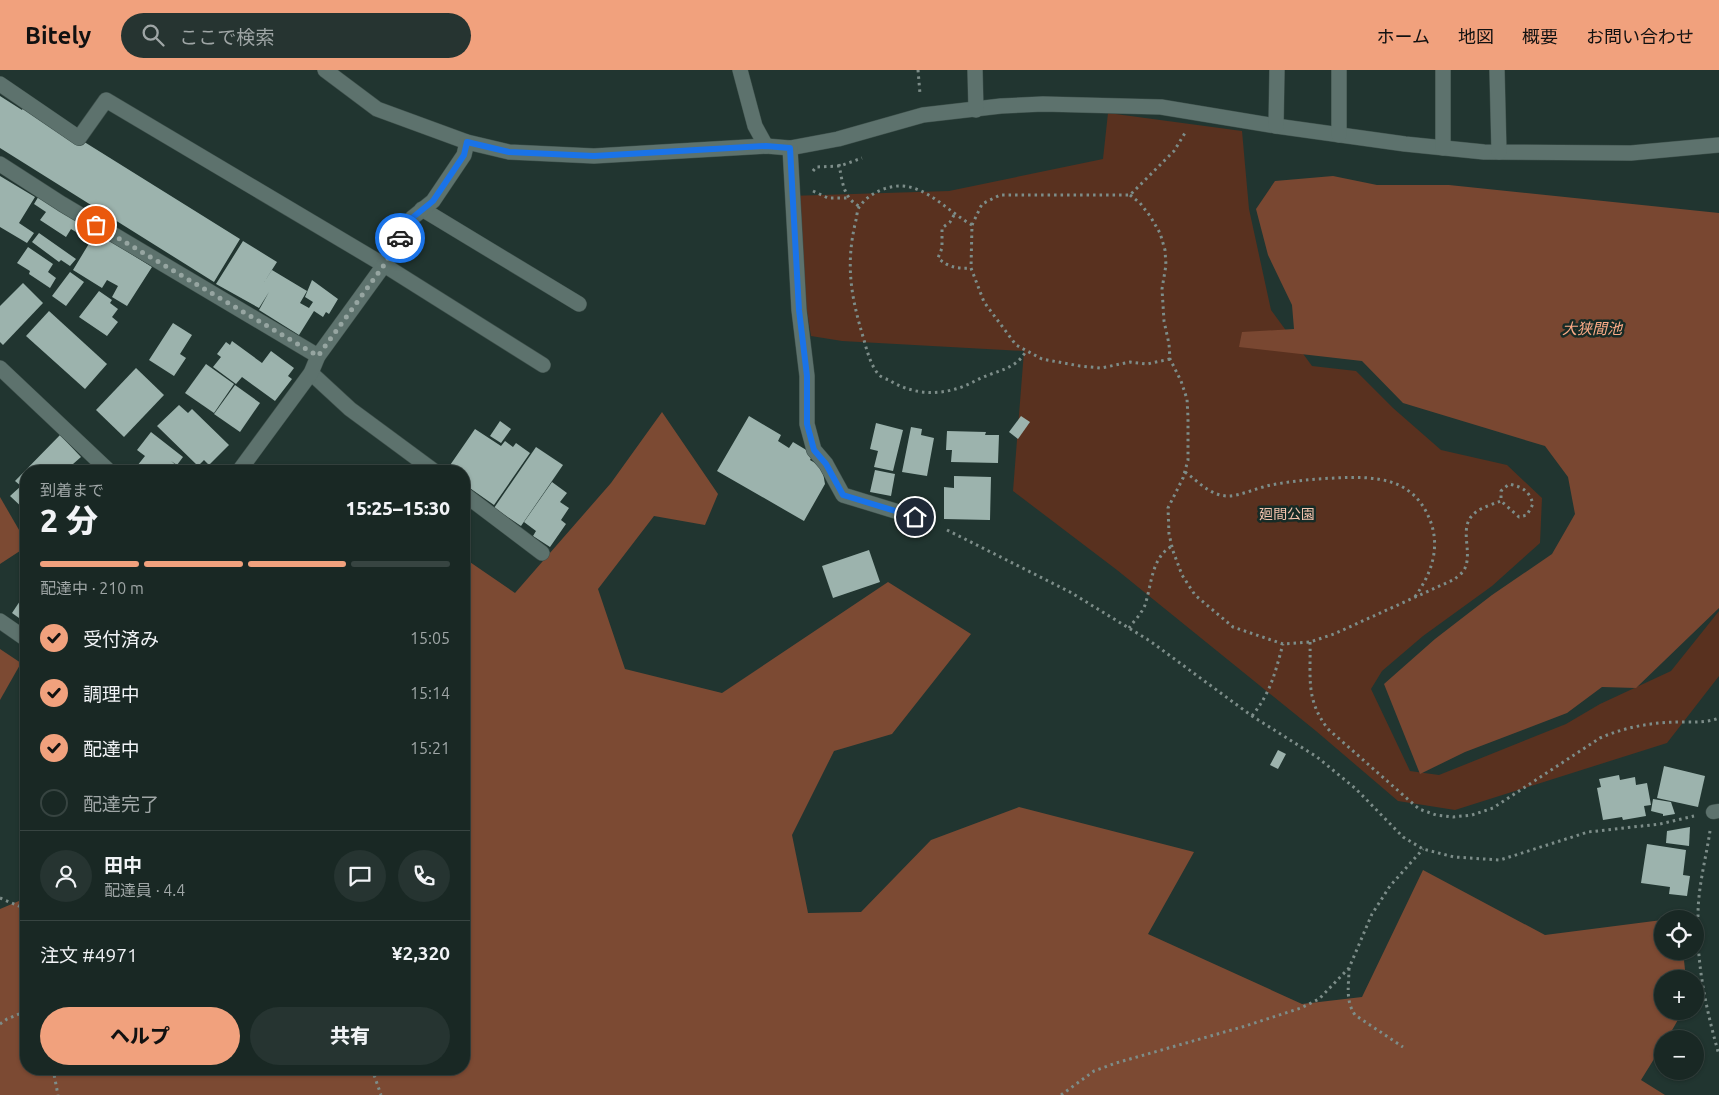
<!DOCTYPE html>
<html lang="ja">
<head>
<meta charset="utf-8">
<style>
	:root { --surface:#192824; --page:#263431; --text:#f1f3f6; --muted:#9fa6a6; --line:#374441; --accent:#f1a17d }
	body { margin:0; font-family:Ubuntu,"Noto Sans JP",sans-serif; background:var(--page); color:var(--text); height:100vh; display:flex; flex-direction:column; font-size:19px; white-space:nowrap }
	* { box-sizing:border-box; margin:0 }
	p { font-size:16px; color:var(--muted) }
	.icon { flex:none; width:28px; height:28px; fill:none; stroke:currentColor; stroke-width:2; stroke-linecap:round; stroke-linejoin:round }
	.map { position:relative; flex:1; overflow:hidden }
	.side { position:absolute; left:20px; top:395px; width:450px; height:610px; display:flex; flex-direction:column; background:var(--surface); border-radius:20px; box-shadow:0 1px 4px #0004,0 0 0 1px var(--line) }
	.side>* { flex:none }
	.buttons { position:absolute; left:1654px; top:840px; display:grid; gap:10px }
	.buttons a { display:grid; place-items:center; width:50px; height:50px; border-radius:50%; background:var(--surface); box-shadow:0 1px 4px #0004,0 0 0 1px var(--line); font-size:25px }
	.pin { position:absolute; display:grid; place-items:center; width:42px; height:42px; color:#fff; margin:-21px; border:2px solid #fff; border-radius:50%; box-shadow:0 1px 5px #0007 }
	.courier { position:absolute; display:grid; place-items:center; width:50px; height:50px; margin:-25px; border:4px solid #1a73e8; border-radius:50%; background:#fff; color:#222; box-shadow:0 1px 6px #0007 }
	.head em { font-style:normal; font-weight:800 }
	.head div { display:flex; flex-direction:column-reverse }
	.head { display:flex; align-items:center; justify-content:space-between; height:85px; padding:0 20px }
	h1 { font-size:32px; font-weight:800; line-height:38px }
	.bar { display:grid; grid-template-columns:repeat(4,1fr); gap:8px 5px; align-content:center; height:60px; padding:0 20px }
	.bar i { height:6px; border-radius:4px; background:var(--line) }
	.bar .selected { background:var(--accent) }
	.bar p { grid-column:span 4 }
	.line { display:flex; align-items:center; gap:12px; padding:0 20px; border-top:1px solid var(--line) }
	.line div { flex:1 }
	.round { display:grid; place-items:center; flex:none; width:52px; height:52px; border-radius:26px; background:var(--page) }
	ol { padding:0 20px; list-style:none }
	li { display:flex; align-items:center; gap:15px; height:55px }
	li p { margin-inline-start:auto }
	li .icon { padding:5px; border-radius:50%; background:var(--accent); color:#111; stroke-width:4 }
	li:last-child { color:var(--muted) }
	li i { width:28px; height:28px; border:2px solid var(--line); border-radius:50% }
	.primary-button { display:flex; gap:10px; margin-top:auto; padding:10px 20px }
	.primary-button a { flex:1; height:58px; border-radius:30px; background:var(--accent); color:#111; font-size:20px; font-weight:800; line-height:58px; text-align:center }
	.primary-button a+a { background:var(--page); color:var(--text) }
	header { display:flex; align-items:center; gap:30px; box-sizing:border-box; height:70px; padding:0 25px; background:var(--accent); color:#111 }
	header strong { font-size:24px }
	nav { display:flex; gap:28px; margin-inline-start:auto; font-size:18px }
	.search { width:350px; height:45px; background:var(--page); display:flex; align-items:center; gap:12px; box-sizing:border-box; padding:0 18px; border-radius:28px; color:var(--muted); font-size:19px }
	.map>svg:first-child { display:block }
	.green { fill:#59311f }
	.forest { fill:#7c4a33 }
	.water { fill:#794731 }
	.building { fill:#9cb3ad }
	.lines { fill:none; stroke-linecap:round; stroke-linejoin:round }
	.lane-casing { stroke:#3e504b; stroke-width:15 }
	.street-casing { stroke:#3e504b; stroke-width:16 }
	.path { stroke:#7d8d89; stroke-width:3; stroke-dasharray:2.5 4; stroke-linecap:butt }
	.lane { stroke:#5d726d; stroke-width:14 }
	.street { stroke:#5d726d; stroke-width:15 }
	.done { stroke:#96a5a1; stroke-width:5; stroke-dasharray:0 9 }
	.route { stroke:#1a73e8; stroke-width:6 }
	.labels { text-anchor:middle; dominant-baseline:central; stroke-width:5; stroke-linejoin:round; paint-order:stroke }
	.park-label { font-size:14px; fill:#f5c4ae; stroke:#172b26 }
	.water-label { font-size:15px; font-style:italic; fill:#fbab87; stroke:#172b26 }
</style>
</head>
<body>
<header>
<strong>Bitely</strong>
<div class="search"><svg class="icon" aria-label="search" viewBox="0 0 24 24"><circle cx="10" cy="10" r="6"/><path d="M15 15l6 6"/></svg>ここで検索</div>
<nav><a>ホーム</a><a>地図</a><a>概要</a><a>お問い合わせ</a></nav>
</header>
<div class="map">
<svg width="1719" height="1025" viewBox="0 0 1719 1025">
	<rect width="100%" height="100%" fill="#213530"/>
	<!-- green -->
	<path class="green" d="M 1108,43 L 1242,61 L 1249,139 L 1271,240 L 1312,296 L 1356,301 L 1393,338 L 1441,380 L 1507,395 L 1542,428 L 1540,473 L 1492,516 L 1423,566 L 1382,601 L 1371,619 L 1410,701 L 1439,705 L 1566,654 L 1600,634 L 1671,601 L 1719,541 L 1719,606 L 1667,673 L 1455,740 L 1398,731 L 1316,661 L 1117,500 L 1013,421 L 1024,281 L 842,271 L 811,266 L 789,126 L 949,121 L 1103,89 Z"/>
	<!-- forest -->
	<g class="forest">
		<path d="M 662,342 L 718,424 L 705,455 L 654,446 L 598,519 L 625,599 L 722,623 L 888,512 L 971,564 L 892,664 L 834,681 L 792,765 L 808,843 L 861,842 L 931,770 L 1019,737 L 1194,782 L 1148,864 L 1302,934 L 1362,927 L 1423,800 L 1545,865 L 1662,850 L 1662,881 L 1683,881 L 1686,909 L 1662,909 L 1662,941 L 1683,941 L 1667,969 L 1662,969 L 1662,976 L 1641,1010 L 1665,1025 L 0,1025 L 0,839 L 26,828 L 26,999 L 464,999 L 464,488 L 515,523 L 611,413 Z"/>
		<path d="M 0,427 L 26,472 L 26,477 L 0,494 Z"/>
		<path d="M 0,579 L 21,593 L 0,630 Z"/>
	</g>
	<!-- water -->
	<path class="water" d="M 1333,106 L 1377,115 L 1449,115 L 1719,143 L 1719,538 L 1636,618 L 1602,617 L 1567,643 L 1465,682 L 1420,704 L 1384,614 L 1435,569 L 1492,525 L 1552,484 L 1575,444 L 1568,407 L 1545,376 L 1403,333 L 1362,291 L 1239,277 L 1242,262 L 1294,259 L 1292,235 L 1268,185 L 1256,139 L 1275,111 Z"/>
	<!-- building -->
	<g class="building">
		<path d="M 0,26 L 22,40 L 25,35 L 240,169 L 214,212 L 0,78 Z"/>
		<path d="M 0,106 L 35,127 L 19,153 L 34,163 L 27,173 L 0,157 Z"/>
		<path d="M 40,124 L 83,152 L 76,162 L 71,159 L 66,167 L 40,150 L 46,142 L 34,134 Z"/>
		<path d="M 96,162 L 152,197 L 127,236 L 112,227 L 118,216 L 107,210 L 102,218 L 73,200 Z"/>
		<path d="M 39,163 L 76,189 L 70,196 L 61,190 L 59,192 L 32,172 Z"/>
		<path d="M 243,171 L 277,192 L 261,217 L 272,200 L 307,221 L 300,233 L 309,238 L 313,232 L 305,227 L 312,210 L 338,229 L 329,244 L 326,242 L 323,247 L 314,241 L 299,265 L 259,240 L 269,222 L 259,238 L 216,214 Z"/>
		<path d="M 28,177 L 53,194 L 48,202 L 56,208 L 50,218 L 29,204 L 30,201 L 17,193 Z"/>
		<path d="M 70,202 L 84,212 L 66,236 L 52,226 Z"/>
		<path d="M 23,213 L 43,233 L 3,275 L 0,272 L 0,236 Z"/>
		<path d="M 99,221 L 112,230 L 110,233 L 118,239 L 112,247 L 118,252 L 107,266 L 79,247 Z"/>
		<path d="M 49,241 L 107,294 L 85,319 L 26,266 Z"/>
		<path d="M 173,253 L 192,265 L 180,284 L 186,288 L 174,306 L 149,290 Z"/>
		<path d="M 232,271 L 262,293 L 271,281 L 294,298 L 288,306 L 292,309 L 275,331 L 242,307 L 236,314 L 213,297 L 221,287 L 217,284 L 226,272 L 230,275 Z"/>
		<path d="M 206,294 L 234,314 L 214,343 L 185,323 Z"/>
		<path d="M 136,298 L 164,325 L 124,367 L 96,340 Z"/>
		<path d="M 235,315 L 260,333 L 240,362 L 214,344 Z"/>
		<path d="M 179,335 L 188,343 L 192,339 L 229,375 L 209,395 L 204,390 L 198,396 L 157,356 Z"/>
		<path d="M 749,346 L 781,365 L 778,371 L 789,378 L 793,372 L 813,384 L 810,390 L 822,397 L 825,414 L 804,451 L 717,401 Z"/>
		<path d="M 1021,346 L 1030,352 L 1018,369 L 1009,362 Z"/>
		<path d="M 500,351 L 511,359 L 501,373 L 490,366 Z"/>
		<path d="M 876,353 L 903,360 L 893,401 L 874,397 L 878,381 L 870,379 Z"/>
		<path d="M 911,357 L 922,359 L 921,365 L 934,368 L 927,406 L 902,402 Z"/>
		<path d="M 475,359 L 501,376 L 505,371 L 513,377 L 516,373 L 530,383 L 494,435 L 464,414 L 464,401 L 446,401 Z"/>
		<path d="M 947,361 L 986,362 L 985,365 L 999,365 L 998,393 L 951,392 L 952,380 L 946,380 Z"/>
		<path d="M 151,362 L 183,387 L 177,395 L 171,391 L 183,401 L 133,401 L 145,386 L 137,380 Z"/>
		<path d="M 60,365 L 81,387 L 65,401 L 26,401 L 26,441 L 10,426 L 21,416 L 15,411 Z"/>
		<path d="M 536,377 L 563,395 L 521,456 L 494,438 Z"/>
		<path d="M 875,400 L 895,404 L 891,426 L 870,422 Z"/>
		<path d="M 954,406 L 991,407 L 990,450 L 944,449 L 944,417 L 954,418 Z"/>
		<path d="M 552,412 L 567,423 L 560,432 L 569,438 L 561,450 L 566,454 L 550,477 L 533,466 L 536,461 L 524,452 Z"/>
		<path d="M 869,480 L 880,512 L 833,528 L 822,496 Z"/>
		<path d="M 26,522 L 26,553 L 12,543 Z"/>
		<path d="M 1278,680 L 1286,684 L 1278,699 L 1270,695 Z"/>
		<path d="M 1664,696 L 1705,706 L 1698,737 L 1657,728 Z"/>
		<path d="M 1619,705 L 1620,710 L 1635,707 L 1636,715 L 1647,713 L 1651,735 L 1644,736 L 1646,746 L 1623,750 L 1622,747 L 1603,750 L 1597,718 L 1601,717 L 1599,709 Z"/>
		<path d="M 1653,729 L 1671,732 L 1675,744 L 1663,746 L 1663,744 L 1651,741 Z"/>
		<path d="M 1690,757 L 1689,776 L 1666,773 L 1667,761 Z"/>
		<path d="M 1647,774 L 1686,780 L 1683,805 L 1690,806 L 1687,826 L 1669,824 L 1670,817 L 1641,813 Z"/>
	</g>
	<g class="lines">
		<defs>
			<path id="lane" d="M 1713,742 L 1719,741"/>
			<g id="street">
				<path d="M 325,0 L 377,39 L 467,72 L 509,82 L 594,86 L 766,76 L 790,78 L 838,69 L 923,45 L 1001,36 L 1043,34 L 1161,37 L 1276,56 L 1405,74 L 1484,82 L 1631,83 L 1719,75"/>
				<path d="M 740,0 L 755,56 L 766,76"/>
				<path d="M 975,0 L 976,40"/>
				<path d="M 1443,0 L 1443,78"/>
				<path d="M 1497,0 L 1499,82"/>
				<path d="M 0,14 L 79,68 L 106,30 L 384,195 L 543,295"/>
				<path d="M 1276,56 L 1277,0"/>
				<path d="M 1339,65 L 1339,0"/>
				<path d="M 790,78 L 799,240 L 807,306 L 807,354 L 814,380 L 826,394 L 843,425 L 928,451"/>
				<path d="M 0,94 L 62,134 L 318,286"/>
				<path d="M 422,139 L 579,234"/>
				<path d="M 0,298 L 109,401"/>
				<path d="M 311,303 L 350,339 L 434,401"/>
				<path d="M 239,401 L 311,303 L 318,286 L 384,195 L 412,148 L 433,131 L 464,85 L 467,72"/>
				<path d="M 464,424 L 542,483"/>
				<path d="M 0,551 L 26,569"/>
			</g>
		</defs>
		<!-- lane casing -->
		<use href="#lane" class="lane-casing"/>
		<!-- street casing -->
		<use href="#street" class="street-casing"/>
		<!-- path -->
		<g class="path">
			<path d="M 918,0 L 920,24"/>
			<path d="M 839,94 C 842,110 843,128 859,136"/>
			<path d="M 813,101 L 816,97 L 840,96 L 862,88"/>
			<path d="M 813,121 L 828,128 L 849,128"/>
			<path d="M 1130,125 L 1140,133 L 1150,146 L 1160,163 L 1165,180 L 1166,195 L 1162,219 L 1164,251 L 1169,274 L 1170,289 L 1181,311 L 1187,329 L 1188,347 L 1188,390 L 1183,408 L 1168,438 L 1169,464 L 1173,481 L 1182,505 L 1195,525 L 1233,557 L 1283,574 L 1310,572 L 1334,564 L 1455,509 C 1458,506 1464,502 1465,498 C 1473,480 1457,456 1476,442 C 1483,437 1493,434 1501,431 L 1501,421 L 1509,414 C 1522,417 1529,420 1533,434 L 1527,445 L 1519,447 L 1501,431"/>
			<path d="M 954,145 L 950,152 L 942,158 L 942,178 L 938,188 C 948,197 957,199 971,198"/>
			<path d="M 972,155 C 950,143 929,118 903,116 C 888,115 869,123 860,136 C 857,139 857,146 856,150 C 845,195 851,227 864,270 C 867,281 871,296 879,305 C 881,307 886,309 889,310 C 916,327 947,326 975,311 C 995,300 1015,301 1026,281"/>
			<path d="M 1170,289 L 1147,294 L 1130,292 L 1101,298 L 1080,296 L 1042,289 L 1016,275 L 984,232 L 971,198 L 972,155 L 982,134 L 1000,125 L 1130,125 L 1174,81 L 1185,63"/>
			<path d="M 1185,402 C 1198,411 1209,425 1227,426 C 1241,426 1256,418 1271,415 C 1292,411 1313,409 1335,408 C 1375,406 1413,407 1430,450 C 1441,478 1431,505 1414,528"/>
			<path d="M 947,460 L 1070,522 L 1150,571 L 1252,646 L 1317,687 L 1356,719 L 1403,767 L 1423,779 L 1454,787 L 1500,790 L 1588,762 L 1660,754 L 1694,746"/>
			<path d="M 1129,558 C 1134,551 1142,543 1145,535 C 1152,514 1151,488 1172,476"/>
			<path d="M 1310,572 C 1311,607 1305,629 1328,659 L 1419,739 L 1436,745 L 1453,747 L 1472,745 L 1493,738 L 1600,668 C 1625,657 1653,652 1680,652 C 1694,652 1706,653 1719,648"/>
			<path d="M 1252,646 C 1271,622 1275,603 1283,574"/>
			<path d="M 26,698 L 21,706 L 26,720"/>
			<path d="M 1710,761 C 1706,788 1698,817 1698,845 C 1696,893 1706,939 1719,985"/>
			<path d="M 0,828 L 26,839"/>
			<path d="M 1349,898 C 1349,915 1345,930 1355,945 L 1403,977"/>
			<path d="M 0,954 L 7,949 L 26,941"/>
			<path d="M 53,999 L 58,1025"/>
			<path d="M 372,999 L 381,1025"/>
			<path d="M 1061,1025 L 1094,1001 L 1116,993 L 1242,957 L 1301,938 L 1319,929 L 1349,898 L 1372,844 L 1390,816 L 1423,779"/>
		</g>
		<!-- lane -->
		<use href="#lane" class="lane"/>
		<!-- street -->
		<use href="#street" class="street"/>
	</g>
	<g class="lines">
		<!-- done -->
		<path class="done" d="M 96,155 L 318,286 L 384,195 L 400,168"/>
		<!-- route -->
		<path class="route" d="M 400,168 L 412,148 L 433,131 L 464,85 L 467,72 L 509,82 L 594,86 L 766,76 L 790,78 L 799,240 L 807,306 L 807,354 L 814,380 L 826,394 L 843,425 L 915,447"/>
	</g>
	<g class="labels">
		<!-- park labels -->
		<g class="park-label">
			<text x="1287" y="444">廻間公園</text>
		</g>
		<!-- water labels -->
		<g class="water-label">
			<text x="1592" y="258">大狭間池</text>
		</g>
	</g>
</svg>
<div class="buttons">
<a><svg class="icon" aria-label="locate" viewBox="0 0 24 24"><circle cx="12" cy="12" r="6"/><path d="M12 2v4M12 18v4M2 12h4M18 12h4"/></svg></a>
<a>+</a>
<a>−</a>
</div>
<div class="pin" style="left:96px;top:155px;background:#ea580c"><svg class="icon" aria-label="bag" viewBox="0 0 24 24"><path d="M5 8h14l-1 12H6zM9 8a3 3 0 0 1 6 0"/></svg></div>
<div class="pin" style="left:915px;top:447px;background:#1f2937"><svg class="icon" aria-label="home" viewBox="0 0 24 24"><path d="M3 11l9-7 9 7M6 9v11h12V9"/></svg></div>
<div class="courier" style="left:400px;top:168px"><svg class="icon" aria-label="car" viewBox="0 0 24 24"><path d="M5 17H2v-5l4-1 3-4h7l3 4 3 1v5h-3M9 17h6M6 11h13"/><circle cx="7" cy="17" r="2"/><circle cx="17" cy="17" r="2"/></svg></div>
<section class="side">
<div class="head"><div><h1>2 分</h1><p>到着まで</p></div><em>15:25–15:30</em></div>
<div class="bar"><i class="selected"></i><i class="selected"></i><i class="selected"></i><i></i><p>配達中 · 210 m</p></div>
<ol>
<li><svg class="icon" aria-label="check" viewBox="0 0 24 24"><path d="M5 12l5 5 9-10"/></svg>受付済み<p>15:05</p></li>
<li><svg class="icon" aria-label="check" viewBox="0 0 24 24"><path d="M5 12l5 5 9-10"/></svg>調理中<p>15:14</p></li>
<li><svg class="icon" aria-label="check" viewBox="0 0 24 24"><path d="M5 12l5 5 9-10"/></svg>配達中<p>15:21</p></li>
<li><i></i>配達完了</li>
</ol>
<div class="line" style="height:90px"><a class="round"><svg class="icon" aria-label="person" viewBox="0 0 24 24"><circle cx="12" cy="8" r="4"/><path d="M4 21q1-7 8-7t8 7"/></svg></a><div><b>田中</b><p>配達員 · 4.4</p></div><a class="round"><svg class="icon" aria-label="chat" viewBox="0 0 24 24"><path d="M4 5h16v11H9l-5 4z"/></svg></a><a class="round"><svg class="icon" aria-label="phone" viewBox="0 0 24 24"><path d="M5 4h4l2 5-3 2q2 4 5 5l2-3 5 2v4C11 20 4 13 5 4z"/></svg></a></div>
<div class="line" style="height:65px"><div>注文 #4971</div><b>¥2,320</b></div>
<div class="primary-button"><a>ヘルプ</a><a>共有</a></div>
</section>
</div>
</body>
</html>
